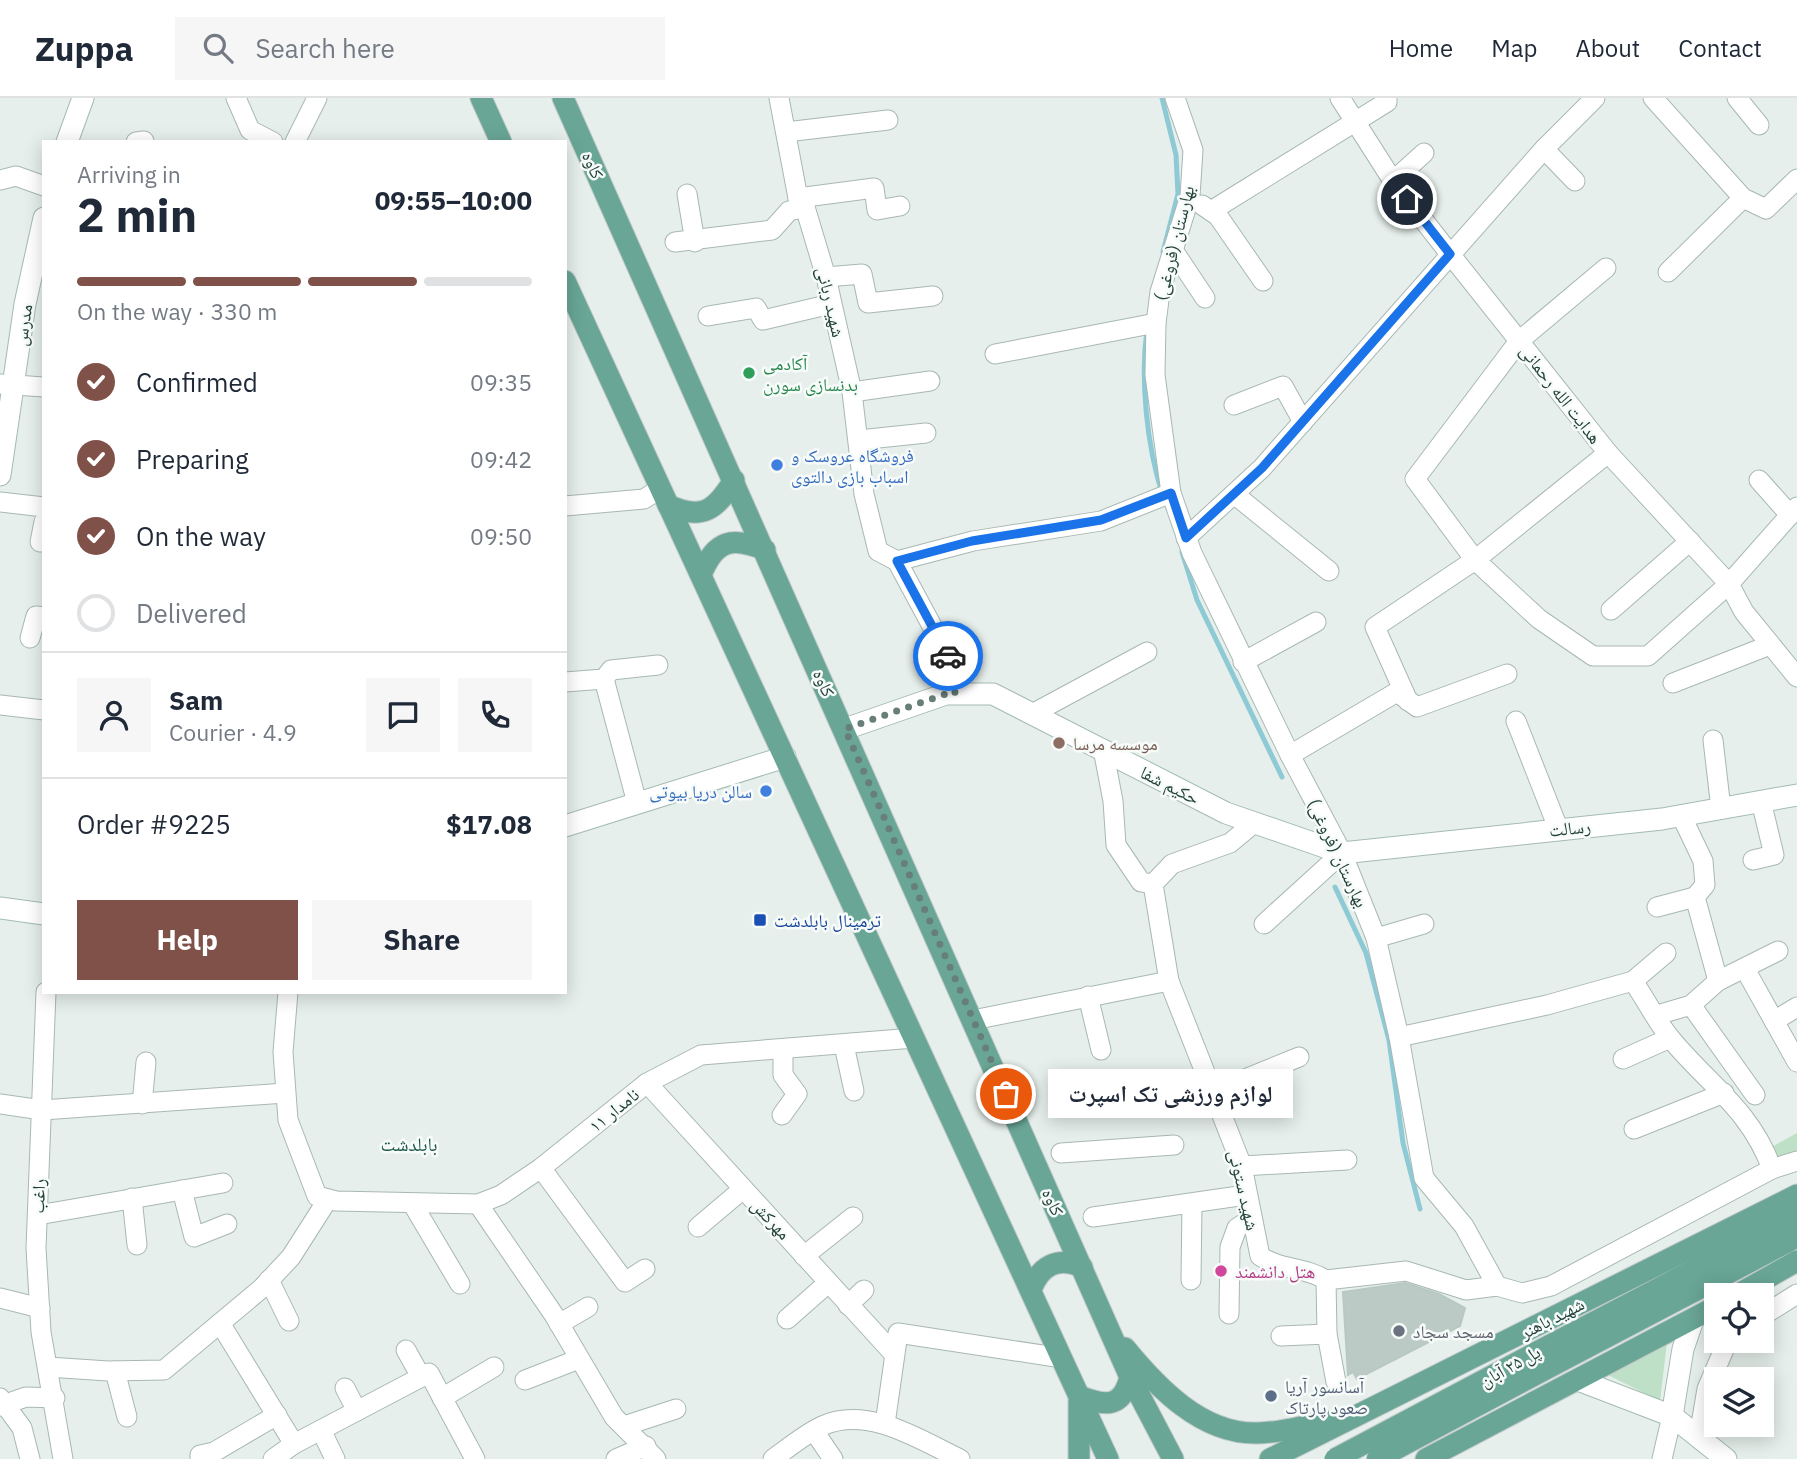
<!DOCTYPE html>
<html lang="en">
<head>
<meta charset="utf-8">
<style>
	:root { --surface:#fff; --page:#f6f6f7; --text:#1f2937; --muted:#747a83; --line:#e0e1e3; --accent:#805148 }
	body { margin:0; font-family:"IBM Plex Sans","Noto Naskh Arabic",sans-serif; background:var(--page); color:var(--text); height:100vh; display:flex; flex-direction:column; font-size:26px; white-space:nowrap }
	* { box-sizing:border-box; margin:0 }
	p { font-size:23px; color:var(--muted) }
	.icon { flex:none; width:38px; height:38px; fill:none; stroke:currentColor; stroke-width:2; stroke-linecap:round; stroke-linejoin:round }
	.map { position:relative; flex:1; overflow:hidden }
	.panel { position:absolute; left:42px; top:42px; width:525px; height:854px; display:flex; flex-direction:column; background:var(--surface); border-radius:0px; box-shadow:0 4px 18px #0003 }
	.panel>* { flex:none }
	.controls { position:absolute; left:1704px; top:1185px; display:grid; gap:14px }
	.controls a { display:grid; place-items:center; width:70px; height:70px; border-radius:0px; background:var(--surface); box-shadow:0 4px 18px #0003; font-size:35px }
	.pin { position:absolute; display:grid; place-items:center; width:60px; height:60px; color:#fff; margin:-30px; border:4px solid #fff; border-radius:50%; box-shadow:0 2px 7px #0007 }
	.courier { position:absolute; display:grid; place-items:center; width:70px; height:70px; margin:-35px; border:5px solid #1a73e8; border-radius:50%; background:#fff; color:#222; box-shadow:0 2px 9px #0007 }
	.bubble { position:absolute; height:49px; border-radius:0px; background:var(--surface); box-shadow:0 4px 18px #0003; font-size:23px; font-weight:800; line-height:49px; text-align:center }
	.overview em { font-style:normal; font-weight:800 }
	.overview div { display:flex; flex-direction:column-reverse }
	.overview { display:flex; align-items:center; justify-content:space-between; height:119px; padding:0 35px }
	h1 { font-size:46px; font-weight:800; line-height:52px }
	.bar { display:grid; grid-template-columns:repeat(4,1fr); gap:10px 7px; align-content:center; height:84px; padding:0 35px }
	.bar i { height:9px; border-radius:5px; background:var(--line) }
	.bar .on { background:var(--accent) }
	.bar p { grid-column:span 4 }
	.line { display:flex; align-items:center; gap:18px; padding:0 35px; border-top:2px solid var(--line) }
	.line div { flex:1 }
	.round { display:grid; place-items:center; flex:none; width:74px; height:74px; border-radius:0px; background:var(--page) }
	ol { padding:0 35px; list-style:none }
	li { display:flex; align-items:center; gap:21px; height:77px }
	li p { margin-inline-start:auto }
	li .icon { padding:7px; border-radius:50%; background:var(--accent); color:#fff; stroke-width:4 }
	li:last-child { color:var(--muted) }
	li i { width:38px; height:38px; border:4px solid var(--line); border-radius:50% }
	.action { display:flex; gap:14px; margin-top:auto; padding:14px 35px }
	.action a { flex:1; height:80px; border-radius:0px; background:var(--accent); color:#fff; font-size:28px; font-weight:800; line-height:80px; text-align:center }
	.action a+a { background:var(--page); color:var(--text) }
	header { display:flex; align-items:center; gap:42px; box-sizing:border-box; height:98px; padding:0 35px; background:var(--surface); border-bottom:2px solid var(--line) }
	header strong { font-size:33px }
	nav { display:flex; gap:38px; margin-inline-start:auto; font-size:24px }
	.search { width:490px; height:63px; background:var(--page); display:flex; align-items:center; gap:18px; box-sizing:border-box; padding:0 24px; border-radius:0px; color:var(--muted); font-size:26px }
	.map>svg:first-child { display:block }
	.green { fill:#bee0c7 }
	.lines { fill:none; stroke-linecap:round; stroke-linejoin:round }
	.stream { stroke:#8dcad5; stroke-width:5 }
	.building { fill:#bbcac4; stroke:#b8c9c2; stroke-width:2 }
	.street-casing { stroke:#a8b8b2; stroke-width:21 }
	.secondary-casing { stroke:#a3bbb3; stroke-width:23 }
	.primary-casing { stroke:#c1cac8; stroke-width:23 }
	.street { stroke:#fff; stroke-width:19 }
	.secondary { stroke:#fff; stroke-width:21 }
	.primary { stroke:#69a696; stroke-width:21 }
	.primary-bridge-casing { stroke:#c1cac8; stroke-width:23; stroke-linecap:butt }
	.primary-bridge { stroke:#69a696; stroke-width:21 }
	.done { stroke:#677f78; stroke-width:7; stroke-dasharray:0 12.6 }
	.route { stroke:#1a73e8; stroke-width:9 }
	.leisure-dot { fill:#2e9e5b; stroke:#f7fbf9; stroke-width:2.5 }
	.shop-dot { fill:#3f7fe0; stroke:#f7fbf9; stroke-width:2.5 }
	.education-dot { fill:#8d6e63; stroke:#f7fbf9; stroke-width:2.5 }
	.transit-dot { fill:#1a4fb4; stroke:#f7fbf9; stroke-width:2.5 }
	.hotel-dot { fill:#d1479c; stroke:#f7fbf9; stroke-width:2.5 }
	.worship-dot { fill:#6b7280; stroke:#f7fbf9; stroke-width:2.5 }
	.service-dot { fill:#5c6f8a; stroke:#f7fbf9; stroke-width:2.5 }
	.labels { text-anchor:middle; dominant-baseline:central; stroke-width:5; stroke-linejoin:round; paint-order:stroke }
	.street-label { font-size:18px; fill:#23423a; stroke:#f7fbf9 }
	.leisure-label { font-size:18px; fill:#27864d; stroke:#f7fbf9; text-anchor:start }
	.shop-label { font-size:18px; fill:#366cbe; stroke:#f7fbf9; text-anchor:start }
	.education-label { font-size:18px; fill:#785e54; stroke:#f7fbf9; text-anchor:start }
	.transit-label { font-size:18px; fill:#164399; stroke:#f7fbf9; text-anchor:start }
	.hotel-label { font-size:18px; fill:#b23c85; stroke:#f7fbf9; text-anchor:start }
	.worship-label { font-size:18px; fill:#5b616d; stroke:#f7fbf9; text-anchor:start }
	.service-label { font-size:18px; fill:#4e5e75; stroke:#f7fbf9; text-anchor:start }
	.neighbourhood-label { font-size:19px; fill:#1e5648; stroke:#f7fbf9 }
</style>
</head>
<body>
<header>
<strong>Zuppa</strong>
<div class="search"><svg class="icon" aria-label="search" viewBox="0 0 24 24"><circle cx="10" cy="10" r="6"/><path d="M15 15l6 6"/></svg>Search here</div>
<nav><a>Home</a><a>Map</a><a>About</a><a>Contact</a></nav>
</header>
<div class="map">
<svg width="1797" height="1361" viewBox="0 0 1797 1361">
	<rect width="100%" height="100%" fill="#e6efeb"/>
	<!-- green -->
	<g class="green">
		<path d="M 1797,1035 L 1797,1058 L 1777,1064 L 1770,1050 Z"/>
		<path d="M 1667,1244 L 1660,1303 L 1604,1275 Z"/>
	</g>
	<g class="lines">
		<!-- stream -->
		<g class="stream">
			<path d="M 1162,0 L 1176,57 L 1178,96 L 1163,154"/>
			<path d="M 1147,232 C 1140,281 1147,348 1162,395"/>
			<path d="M 1182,454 L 1197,502 L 1282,679"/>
			<path d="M 1335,789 L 1366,855 L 1389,942 L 1403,1045 L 1420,1111"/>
		</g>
	</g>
	<!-- building -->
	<path class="building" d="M 1405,1185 L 1439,1196 L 1465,1210 L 1460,1228 L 1357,1281 L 1353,1274 L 1348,1277 L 1343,1194 Z"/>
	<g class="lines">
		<defs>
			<g id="street">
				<path d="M 236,0 L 250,32 L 273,44"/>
				<path d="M 779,0 L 798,100 L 805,109 L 826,179 L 852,294 L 864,396 L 878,453 L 897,463 L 954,569 L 955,596"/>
				<path d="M 1175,0 L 1193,52 L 1190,98 L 1160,194 L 1156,225 L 1155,277 L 1171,395 L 1192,455 L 1290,657 L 1342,755 L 1376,840 L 1399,939 L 1424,1080 L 1464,1128 L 1497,1188"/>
				<path d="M 1340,0 L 1393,83 L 1450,156 L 1608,355 L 1729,486 L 1744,514 L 1797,579"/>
				<path d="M 1653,0 L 1743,100 L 1766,111 L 1797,81"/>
				<path d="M 1737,0 L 1759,27"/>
				<path d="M 786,34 L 888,22"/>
				<path d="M 136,44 L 144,43"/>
				<path d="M 295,44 L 317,0"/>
				<path d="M 1544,51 L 1575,83"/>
				<path d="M 0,82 L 16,78 L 44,88"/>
				<path d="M 1393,83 L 1424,55"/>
				<path d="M 687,96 L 695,144"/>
				<path d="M 798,100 L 874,90 L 877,112 L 900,108"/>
				<path d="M 1202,107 L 1218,118 L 1263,183"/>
				<path d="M 1211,113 L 1387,4 L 1387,0"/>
				<path d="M 675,144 L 772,132 L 789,113 L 805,109"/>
				<path d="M 1175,155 L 1205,200"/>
				<path d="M 1606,170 L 1519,243 L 1415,381 L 1475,462 L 1539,521 L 1593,558 L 1648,558 L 1729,486 L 1797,409"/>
				<path d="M 1668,174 L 1743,100"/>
				<path d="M 826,179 L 862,176 L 868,205 L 933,198"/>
				<path d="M 708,218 L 756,210 L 763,222 L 831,206"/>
				<path d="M 995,256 L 1156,225"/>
				<path d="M 0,286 L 44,289"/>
				<path d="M 852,294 L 930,283"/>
				<path d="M 1234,307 L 1283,288 L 1303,324"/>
				<path d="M 859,342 L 926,335"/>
				<path d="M 1759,382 L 1790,417"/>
				<path d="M 1234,396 L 1329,473"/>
				<path d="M 0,404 L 44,409"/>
				<path d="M 565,408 L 644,401 L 661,390"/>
				<path d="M 44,424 L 40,444 L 44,444"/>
				<path d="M 1186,440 L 1262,370 L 1544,51 L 1595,0"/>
				<path d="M 897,463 L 973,443 L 1101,423 L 1171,395"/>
				<path d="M 1611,512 L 1690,443"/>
				<path d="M 30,540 L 36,518 L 44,519"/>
				<path d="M 1243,564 L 1316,524"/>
				<path d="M 604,581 L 637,705"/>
				<path d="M 565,584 L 604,581 L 611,572 L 658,567"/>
				<path d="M 1673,585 L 1770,547"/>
				<path d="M 1408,603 L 1375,529 L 1475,462 L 1608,355"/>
				<path d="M 0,607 L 44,612"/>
				<path d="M 1032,616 L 1147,554"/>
				<path d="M 1516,623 L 1558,730"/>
				<path d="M 1713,642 L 1721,711"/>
				<path d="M 1103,651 L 1113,703 L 1116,747 L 1141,784 L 1153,786"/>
				<path d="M 1290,657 L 1397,594 L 1417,609 L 1507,576"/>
				<path d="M 1681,717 L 1703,763 L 1705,787 L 1695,799 L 1718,883"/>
				<path d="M 1253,726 L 1230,745 L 1172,766 L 1153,786 L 1169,883 L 1242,1068 L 1260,1158 C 1280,1172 1306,1169 1326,1182 L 1406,1173 L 1466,1192 L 1497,1188 L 1522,1195 L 1551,1188 L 1772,1071 L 1797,1063"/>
				<path d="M 1753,762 L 1774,757 L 1761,703"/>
				<path d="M 1657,809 L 1695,799"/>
				<path d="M 1264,826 L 1342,755"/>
				<path d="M 1376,840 L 1424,826"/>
				<path d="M 1745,871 L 1797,964"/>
				<path d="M 1633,883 C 1645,900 1658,926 1671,941 C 1709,987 1750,1011 1772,1071"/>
				<path d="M 46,894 L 36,1150 L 41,1234 L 63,1361"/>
				<path d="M 288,894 L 283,954 L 288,1022 L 317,1098 L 336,1103 L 478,1106 L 501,1097 L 541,1070 L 647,985 L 701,957 L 914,940"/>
				<path d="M 1088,898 L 1101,952"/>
				<path d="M 1691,907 L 1755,997"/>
				<path d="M 1657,917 L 1691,907 L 1718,883 L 1778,853"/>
				<path d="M 973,922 L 1169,883"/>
				<path d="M 1774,923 L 1797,909"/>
				<path d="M 1399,939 L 1547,907 L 1633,883 L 1666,855"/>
				<path d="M 844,947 L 854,993"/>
				<path d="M 1623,961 L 1670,940"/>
				<path d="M 647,985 L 894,1256"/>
				<path d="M 1213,994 L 1299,959"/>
				<path d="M 0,1006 L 42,1012 L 285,995"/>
				<path d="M 142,1006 L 146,964"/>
				<path d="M 782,1017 L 797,996 L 783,977 L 783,953"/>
				<path d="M 1634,1031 L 1724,995"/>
				<path d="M 1061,1055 L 1174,1047"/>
				<path d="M 1242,1068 L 1347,1062"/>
				<path d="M 541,1070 L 625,1184 L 645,1171"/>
				<path d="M 182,1092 L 194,1139 L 227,1126"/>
				<path d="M 132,1100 L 137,1147"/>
				<path d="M 412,1105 L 460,1186"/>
				<path d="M 478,1106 L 554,1217 L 614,1319 L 656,1361"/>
				<path d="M 38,1117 L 223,1085"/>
				<path d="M 1093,1119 L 1246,1097"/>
				<path d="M 698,1129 L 743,1091"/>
				<path d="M 804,1158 L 853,1119"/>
				<path d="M 269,1182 L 289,1223"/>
				<path d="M 1191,1182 L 1192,1106"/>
				<path d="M 1326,1182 L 1327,1236 L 1336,1284"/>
				<path d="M 0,1200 L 40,1210"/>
				<path d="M 848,1207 L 864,1192"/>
				<path d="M 1229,1216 L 1230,1149 L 1237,1130 L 1251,1121"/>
				<path d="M 1762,1218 L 1797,1196"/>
				<path d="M 787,1221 L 828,1185"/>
				<path d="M 220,1225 L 294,1346"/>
				<path d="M 559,1226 L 588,1209"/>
				<path d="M 1281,1238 L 1327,1236"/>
				<path d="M 406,1252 L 421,1279"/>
				<path d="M 48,1269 L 108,1273 L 164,1272 L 262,1190 L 291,1159 L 328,1101"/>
				<path d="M 115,1273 L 127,1319"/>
				<path d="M 525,1282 L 579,1261"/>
				<path d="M 345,1290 L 357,1313"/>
				<path d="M 0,1300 L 22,1330 L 30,1361"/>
				<path d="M 442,1300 L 494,1269"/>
				<path d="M 0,1308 L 26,1299 L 55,1300"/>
				<path d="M 885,1326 L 898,1235 L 1062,1260"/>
				<path d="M 624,1328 L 676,1311"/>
				<path d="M 321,1332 L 335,1361"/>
				<path d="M 814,1333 L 833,1361"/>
				<path d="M 1699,1338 L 1707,1291 L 1728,1242"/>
				<path d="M 200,1361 L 200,1357 L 214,1354 L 277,1317"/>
				<path d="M 273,1361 L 294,1346 L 429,1275 L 475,1361"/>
				<path d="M 616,1361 L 646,1348"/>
				<path d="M 773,1361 C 788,1350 805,1336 822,1328 C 868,1307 920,1342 960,1361"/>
				<path d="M 1662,1361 L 1672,1318"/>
			</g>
			<g id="secondary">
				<path d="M 67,44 L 83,0"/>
				<path d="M 0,377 L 25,206 L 44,120"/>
				<path d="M 845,631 L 946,596 L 993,596 L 1226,715 L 1342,755 L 1662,721 L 1797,697"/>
				<path d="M 565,728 L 785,659"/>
				<path d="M 0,810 L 44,816"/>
				<path d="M 1578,1282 L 1672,1318 L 1726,1361"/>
				<path d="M 1672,1318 L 1683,1251 L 1693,1222"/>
			</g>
			<g id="primary">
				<path d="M 481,0 L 501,44"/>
				<path d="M 563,0 L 1130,1279 L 1173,1361"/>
				<path d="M 565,183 L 1108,1361"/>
				<path d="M 668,407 C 702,423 716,412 734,382"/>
				<path d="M 701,477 C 715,442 732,438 765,452"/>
				<path d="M 1031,1192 C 1040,1168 1057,1158 1082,1169"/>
				<path d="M 1737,1197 L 1797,1163"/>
				<path d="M 1125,1250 C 1157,1289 1202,1337 1258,1335 C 1280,1335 1305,1327 1328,1324"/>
				<path d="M 1535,1255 L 1797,1118"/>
				<path d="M 1544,1272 L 1797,1139"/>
				<path d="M 1079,1298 C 1105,1308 1122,1311 1130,1279"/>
				<path d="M 1079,1361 L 1079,1303"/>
				<path d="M 1270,1361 L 1797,1097"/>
				<path d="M 1426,1361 L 1717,1208"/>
			</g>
		</defs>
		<!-- street casing -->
		<use href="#street" class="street-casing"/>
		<!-- secondary casing -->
		<use href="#secondary" class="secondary-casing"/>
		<!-- primary casing -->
		<use href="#primary" class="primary-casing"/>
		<!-- street -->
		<use href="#street" class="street"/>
		<!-- secondary -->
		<use href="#secondary" class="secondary"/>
		<!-- primary -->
		<use href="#primary" class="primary"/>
		<defs>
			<g id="primary-bridge">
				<path d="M 1335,1361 L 1535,1255"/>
				<path d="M 1377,1361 L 1544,1272"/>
			</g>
		</defs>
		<!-- primary-bridge casing -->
		<use href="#primary-bridge" class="primary-bridge-casing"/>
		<!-- primary-bridge -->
		<use href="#primary-bridge" class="primary-bridge"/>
	</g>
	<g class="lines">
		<!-- done -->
		<path class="done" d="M 948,558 L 954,569 L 955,596 L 946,596 L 845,631 L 1006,996"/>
		<!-- route -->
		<path class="route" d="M 948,558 L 897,463 L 972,443 L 1101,422 L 1171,395 L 1186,440 L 1262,370 L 1450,156 L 1407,101"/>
	</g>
	<!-- markers -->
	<circle class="leisure-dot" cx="749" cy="275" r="7"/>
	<g class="shop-dot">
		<circle cx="777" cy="367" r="7"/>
		<circle cx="766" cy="693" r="7"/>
	</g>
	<circle class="education-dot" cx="1059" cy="645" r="7"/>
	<rect class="transit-dot" x="753" y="815" width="14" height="14" rx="3.5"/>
	<circle class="hotel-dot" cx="1221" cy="1173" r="7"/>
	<circle class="worship-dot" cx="1399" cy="1233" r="7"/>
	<circle class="service-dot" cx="1271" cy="1298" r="7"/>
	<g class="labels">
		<!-- street labels -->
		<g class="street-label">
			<text transform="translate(593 67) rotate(66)">کاوه</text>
			<text transform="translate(1174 145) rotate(-76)">بهارستان (فروغی)</text>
			<text transform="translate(831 204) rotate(77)">شهید ربانی</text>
			<text transform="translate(23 227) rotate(-82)">مدرس</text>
			<text transform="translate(1561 296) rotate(52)">هدایت الله رحمانی</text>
			<text transform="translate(824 585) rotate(66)">کاوه</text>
			<text transform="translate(1170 687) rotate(27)">حکیم شفا</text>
			<text transform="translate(1570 730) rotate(-6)">رسالت</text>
			<text transform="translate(1338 755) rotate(65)">بهارستان (فروغی)</text>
			<text transform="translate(614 1012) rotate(-39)">۱۱ نامدار</text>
			<text transform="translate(1244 1092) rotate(77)">شهید ستونی</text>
			<text transform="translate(38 1098) rotate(-88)">راغب</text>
			<text transform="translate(1053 1104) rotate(66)">کاوه</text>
			<text transform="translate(771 1121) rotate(47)">مهرکش</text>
			<text transform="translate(1552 1220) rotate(-27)">شهید باهنر</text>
			<text transform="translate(1510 1268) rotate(-29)">پل ۲۵ آبان</text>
		</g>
		<!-- leisure labels -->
		<g class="leisure-label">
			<text x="763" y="265">آکادمی<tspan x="763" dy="21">بدنسازی سورن</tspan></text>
		</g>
		<!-- shop labels -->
		<g class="shop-label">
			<text x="791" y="357">فروشگاه عروسک و<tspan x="791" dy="21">اسباب بازی دالتوی</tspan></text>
			<text x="752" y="693" text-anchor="end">سالن دریا بیوتی</text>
		</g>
		<!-- education labels -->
		<g class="education-label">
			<text x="1073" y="645">موسسه مرسا</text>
		</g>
		<!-- transit labels -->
		<g class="transit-label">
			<text x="774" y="822">ترمینال بابلدشت</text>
		</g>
		<!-- hotel labels -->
		<g class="hotel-label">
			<text x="1235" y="1173">هتل دانشمند</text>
		</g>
		<!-- worship labels -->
		<g class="worship-label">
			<text x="1413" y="1233">مسجد سجاد</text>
		</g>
		<!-- service labels -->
		<g class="service-label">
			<text x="1285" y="1288">آسانسور آریا<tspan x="1285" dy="21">صعود پارتاک</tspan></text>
		</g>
		<!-- neighbourhood labels -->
		<g class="neighbourhood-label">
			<text x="409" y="1046">بابلدشت</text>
		</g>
	</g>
</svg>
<div class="controls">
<a><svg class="icon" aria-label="locate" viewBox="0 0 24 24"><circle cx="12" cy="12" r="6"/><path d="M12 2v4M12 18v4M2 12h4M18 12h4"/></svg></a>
<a><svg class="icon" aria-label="layers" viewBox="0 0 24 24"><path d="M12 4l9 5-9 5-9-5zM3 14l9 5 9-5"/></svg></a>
</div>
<div class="pin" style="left:1006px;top:996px;background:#ea580c"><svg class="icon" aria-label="bag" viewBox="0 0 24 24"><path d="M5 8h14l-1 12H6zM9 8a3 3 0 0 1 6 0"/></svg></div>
<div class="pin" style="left:1407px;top:101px;background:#1f2937"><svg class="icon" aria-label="home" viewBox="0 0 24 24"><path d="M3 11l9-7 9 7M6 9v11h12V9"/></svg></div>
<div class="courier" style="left:948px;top:558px"><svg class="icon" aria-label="car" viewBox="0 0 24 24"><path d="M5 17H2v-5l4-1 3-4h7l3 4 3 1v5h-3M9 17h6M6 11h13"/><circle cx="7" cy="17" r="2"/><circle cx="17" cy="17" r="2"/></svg></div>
<div class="bubble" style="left:1048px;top:971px;width:245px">لوازم ورزشی تک اسپرت</div>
<section class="panel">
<div class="overview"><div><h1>2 min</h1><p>Arriving in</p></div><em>09:55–10:00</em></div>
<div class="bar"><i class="on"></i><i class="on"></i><i class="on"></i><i></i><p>On the way · 330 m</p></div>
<ol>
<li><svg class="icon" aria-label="check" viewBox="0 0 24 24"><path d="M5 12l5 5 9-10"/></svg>Confirmed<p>09:35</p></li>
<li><svg class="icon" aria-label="check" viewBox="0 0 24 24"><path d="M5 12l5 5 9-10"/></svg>Preparing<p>09:42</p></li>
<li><svg class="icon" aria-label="check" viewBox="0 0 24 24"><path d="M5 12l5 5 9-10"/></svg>On the way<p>09:50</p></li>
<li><i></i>Delivered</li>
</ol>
<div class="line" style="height:126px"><a class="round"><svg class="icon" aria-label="person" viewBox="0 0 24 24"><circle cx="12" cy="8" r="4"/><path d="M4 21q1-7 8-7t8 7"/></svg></a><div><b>Sam</b><p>Courier · 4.9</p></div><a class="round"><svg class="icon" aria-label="chat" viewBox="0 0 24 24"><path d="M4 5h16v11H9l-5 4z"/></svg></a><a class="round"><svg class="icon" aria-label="phone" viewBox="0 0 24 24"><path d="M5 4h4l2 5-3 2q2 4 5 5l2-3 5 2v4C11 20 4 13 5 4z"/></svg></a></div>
<div class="line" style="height:91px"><div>Order #9225</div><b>$17.08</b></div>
<div class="action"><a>Help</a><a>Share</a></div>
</section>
</div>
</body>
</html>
